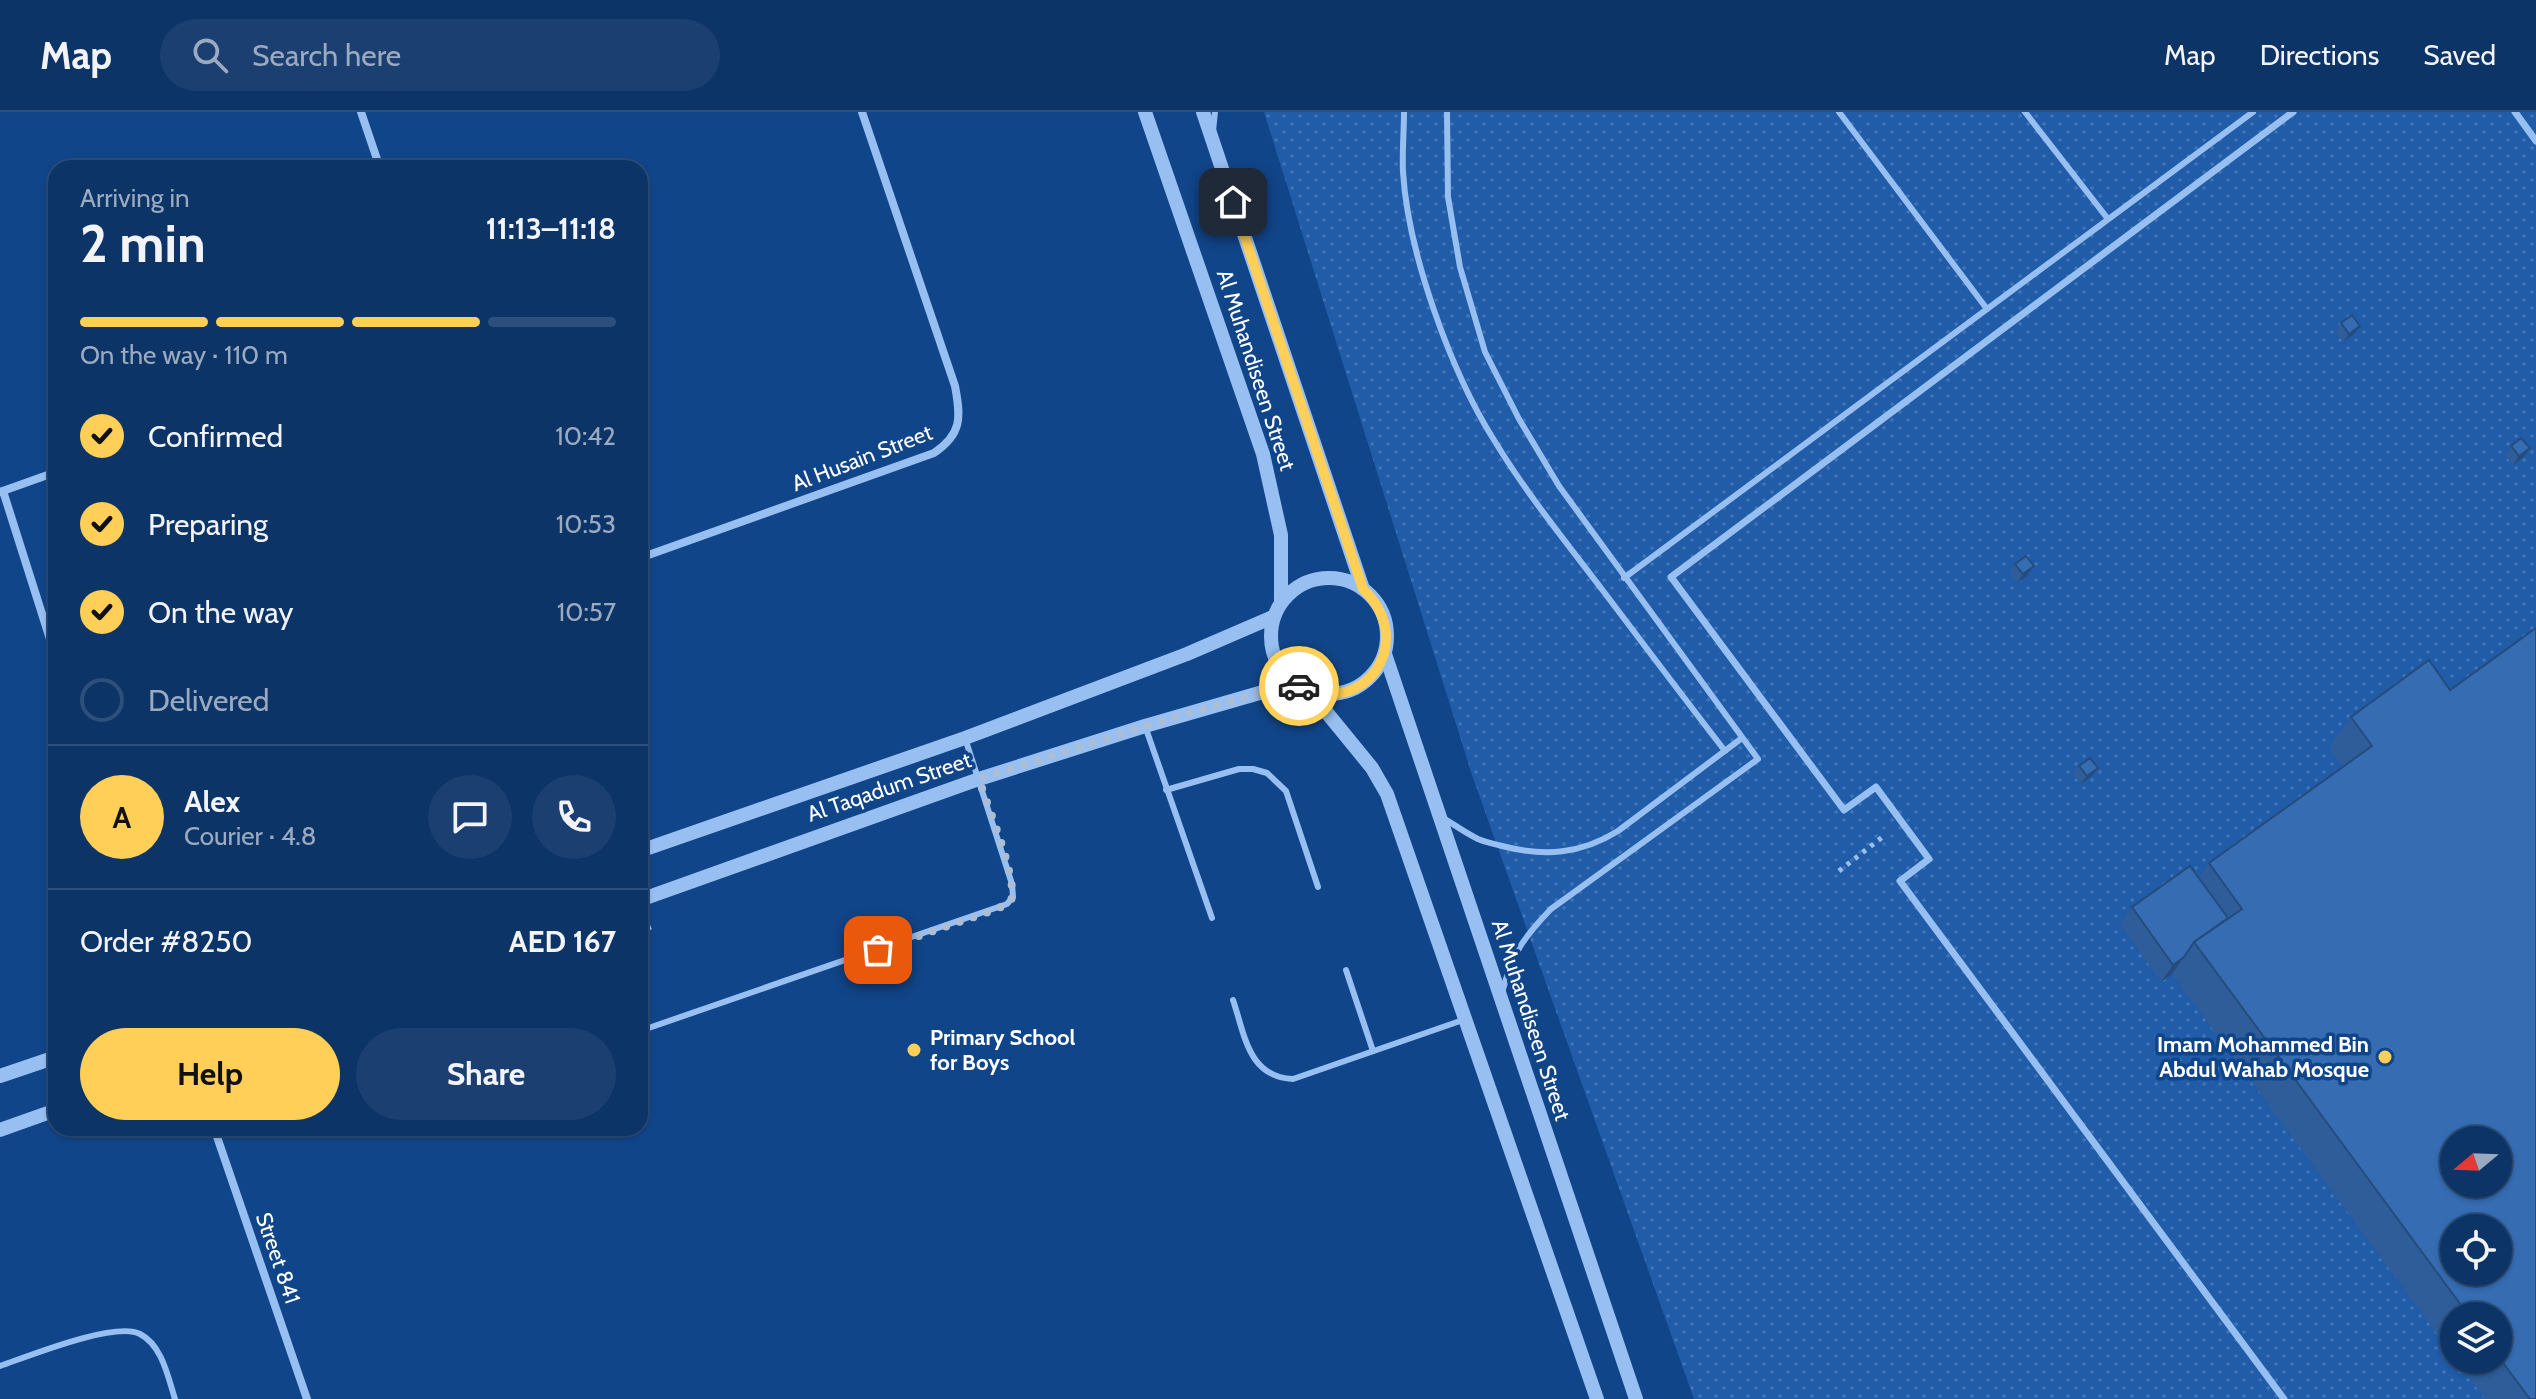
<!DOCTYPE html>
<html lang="en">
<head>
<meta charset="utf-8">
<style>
	:root { --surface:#0d3467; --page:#1b3f70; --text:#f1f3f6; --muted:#9aaac0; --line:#2d4f7b; --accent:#ffcf57 }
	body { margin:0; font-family:Cabin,sans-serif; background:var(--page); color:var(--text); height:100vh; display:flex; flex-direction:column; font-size:30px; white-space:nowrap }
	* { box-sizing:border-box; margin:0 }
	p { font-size:26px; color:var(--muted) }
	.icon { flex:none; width:44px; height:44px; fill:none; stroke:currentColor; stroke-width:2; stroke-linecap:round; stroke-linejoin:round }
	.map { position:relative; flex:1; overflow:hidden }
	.side { position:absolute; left:48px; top:48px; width:600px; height:976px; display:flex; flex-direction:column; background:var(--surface); border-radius:24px; box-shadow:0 2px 6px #0004,0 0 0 2px var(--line) }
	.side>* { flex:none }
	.needle { width:52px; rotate:251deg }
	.tools { position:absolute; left:2440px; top:1014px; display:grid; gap:16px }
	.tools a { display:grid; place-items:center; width:72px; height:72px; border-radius:50%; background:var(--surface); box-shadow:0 2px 6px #0004,0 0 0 2px var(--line); font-size:40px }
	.pin { position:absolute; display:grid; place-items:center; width:68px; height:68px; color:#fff; margin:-34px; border-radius:16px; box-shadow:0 4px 12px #0006 }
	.courier { position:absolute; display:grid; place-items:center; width:80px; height:80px; margin:-40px; border:6px solid #ffcf57; border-radius:50%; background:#fff; color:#222; box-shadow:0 2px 10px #0007 }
	.summary em { font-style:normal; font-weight:800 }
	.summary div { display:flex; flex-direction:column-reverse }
	.summary { display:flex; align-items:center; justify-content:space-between; height:136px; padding:0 32px }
	h1 { font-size:52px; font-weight:800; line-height:60px }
	.bar { display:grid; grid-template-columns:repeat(4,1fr); gap:12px 8px; align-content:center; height:96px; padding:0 32px }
	.bar i { height:10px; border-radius:6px; background:var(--line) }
	.bar .on { background:var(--accent) }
	.bar p { grid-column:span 4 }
	.line { display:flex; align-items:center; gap:20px; padding:0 32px; border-top:2px solid var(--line) }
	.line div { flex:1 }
	.round { display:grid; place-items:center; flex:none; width:84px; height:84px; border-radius:42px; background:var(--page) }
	ol { padding:0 32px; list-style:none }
	li { display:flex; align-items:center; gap:24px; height:88px }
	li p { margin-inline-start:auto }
	li .icon { padding:8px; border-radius:50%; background:var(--accent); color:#111; stroke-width:4 }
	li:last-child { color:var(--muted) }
	li i { width:44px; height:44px; border:4px solid var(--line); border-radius:50% }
	.primary-button { display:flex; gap:16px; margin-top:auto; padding:16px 32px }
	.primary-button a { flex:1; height:92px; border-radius:48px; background:var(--accent); color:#111; font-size:32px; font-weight:800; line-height:92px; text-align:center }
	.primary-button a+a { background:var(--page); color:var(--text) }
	header { display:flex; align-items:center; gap:48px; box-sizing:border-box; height:112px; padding:0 40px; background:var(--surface); border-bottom:2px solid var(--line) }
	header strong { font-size:38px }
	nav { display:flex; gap:44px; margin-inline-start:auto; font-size:28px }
	.search { width:560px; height:72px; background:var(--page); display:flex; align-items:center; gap:20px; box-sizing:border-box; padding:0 28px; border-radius:44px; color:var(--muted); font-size:30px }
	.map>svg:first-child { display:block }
	.park { fill:url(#park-dots); fill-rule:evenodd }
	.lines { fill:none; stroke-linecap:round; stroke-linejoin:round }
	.path { stroke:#97bff1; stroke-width:5; stroke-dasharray:4 6; stroke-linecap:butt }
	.service { stroke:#97bff1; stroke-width:6 }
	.pedestrian { stroke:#97bff1; stroke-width:7 }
	.minor { stroke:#97bff1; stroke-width:8 }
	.tertiary { stroke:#97bff1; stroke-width:14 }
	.wall { fill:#2e5d99 }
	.shaded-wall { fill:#254c7d }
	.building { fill:#356cb2; stroke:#254c7d; stroke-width:2; fill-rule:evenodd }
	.done { stroke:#acbed6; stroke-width:8; stroke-dasharray:0 14.4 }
	.route { stroke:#ffcf57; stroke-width:10 }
	.poi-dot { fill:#ffcf57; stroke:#114589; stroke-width:3 }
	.labels { text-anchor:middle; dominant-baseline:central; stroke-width:7; stroke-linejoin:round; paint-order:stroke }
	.street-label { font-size:22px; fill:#fff; stroke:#114589 }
	.poi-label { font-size:22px; font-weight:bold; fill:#fff; stroke:#114589; text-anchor:start }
</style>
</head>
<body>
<header>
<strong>Map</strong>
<div class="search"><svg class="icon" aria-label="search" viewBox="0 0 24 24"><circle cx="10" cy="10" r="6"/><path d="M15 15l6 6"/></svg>Search here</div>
<nav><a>Map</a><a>Directions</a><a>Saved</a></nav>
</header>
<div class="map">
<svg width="2536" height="1287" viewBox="0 0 2536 1287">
	<defs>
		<pattern id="park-dots" width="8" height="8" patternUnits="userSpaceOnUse" patternTransform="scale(2)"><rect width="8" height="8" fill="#205ca8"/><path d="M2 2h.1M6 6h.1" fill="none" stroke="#4174b5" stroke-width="1.8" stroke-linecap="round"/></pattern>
	</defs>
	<rect width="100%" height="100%" fill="#114589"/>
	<!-- park -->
	<path class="park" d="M 1264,0 L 2536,0 L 2536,1287 L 1694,1287 L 1472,663 ZM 2454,1028 L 2498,1028 L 2498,1072 L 2454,1072 ZM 2454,1116 L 2498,1116 L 2498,1160 L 2454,1160 ZM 2454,1204 L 2498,1204 L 2498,1248 L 2454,1248 Z"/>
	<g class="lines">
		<!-- path -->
		<g class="path">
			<path d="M 1839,759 L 1885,723"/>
			<path d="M 640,819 L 651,815"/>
		</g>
		<!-- service -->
		<g class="service">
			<path d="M 1404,0 C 1404,20 1402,41 1403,60 C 1408,141 1451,260 1494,328 C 1526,381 1566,430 1604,480 C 1644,533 1684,586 1725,639"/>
			<path d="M 1447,0 L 1448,85 L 1460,155 L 1485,240 L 1519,307 L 1559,374 L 1758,647 L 1551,797 C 1523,826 1512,842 1502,881"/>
			<path d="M 1839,0 L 1987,197"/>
			<path d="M 2025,0 L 2108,107"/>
			<path d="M 1213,19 L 1215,0"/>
			<path d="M 1624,466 L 2253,0"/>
			<path d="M 1145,614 L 1212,806"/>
			<path d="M 1166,678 L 1239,657 L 1253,657 L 1267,661 L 1286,679 L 1318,775"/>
			<path d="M 1445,707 C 1456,714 1466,721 1478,727 C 1485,730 1494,732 1502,734 C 1545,745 1581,742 1618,719 L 1742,626"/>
			<path d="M 1346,858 L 1373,939"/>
			<path d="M 1233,888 C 1245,923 1248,965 1293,967 L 1463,908"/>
			<path d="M 640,919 L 1007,792 L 1013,785 L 1012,772 L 965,626"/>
			<path d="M 0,1254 C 29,1244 115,1209 140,1222 C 162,1233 168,1265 175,1287"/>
		</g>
		<!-- pedestrian -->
		<g class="pedestrian">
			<path d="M 2515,0 L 2536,29"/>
			<path d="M 2284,1287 L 1900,769 L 1929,747 L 1876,675 L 1844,698 L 1671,465 L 2293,0"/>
		</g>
		<!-- minor -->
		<g class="minor">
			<path d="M 361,0 L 380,56"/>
			<path d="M 3,379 L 56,546"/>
			<path d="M 0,380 L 56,360"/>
			<path d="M 640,446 L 934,341 C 962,322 961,306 955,274 L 862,0"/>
			<path d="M 214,1016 L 307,1287"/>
		</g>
		<!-- tertiary -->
		<g class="tertiary">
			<path d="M 1145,0 L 1263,342 L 1281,423 L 1281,489"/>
			<path d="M 1203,0 L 1363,477"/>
			<circle cx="1329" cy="524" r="58"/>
			<path d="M 1385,542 L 1636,1287"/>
			<path d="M 1310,580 L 1372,656 L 1387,682 L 1597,1287"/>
			<path d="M 640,739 L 965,626 L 1187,542 L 1273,505"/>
			<path d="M 640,788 L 979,667 L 1145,614 L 1294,571"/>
			<path d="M 0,964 L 56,945"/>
			<path d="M 0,1018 L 56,998"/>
		</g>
	</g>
	<!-- wall -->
	<g class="wall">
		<path d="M 2341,211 L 2354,222 L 2343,230 L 2335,220 Z"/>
		<path d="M 2511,334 L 2530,336 L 2524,345 L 2513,353 L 2505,343 Z"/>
		<path d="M 2015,452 L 2028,463 L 2017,471 L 2009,460 Z"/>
		<path d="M 2429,548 L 2536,1287 L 2485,1287 L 2456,1248 L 2498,1248 L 2498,1204 L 2454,1204 L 2454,1245 L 2172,862 L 2161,870 L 2120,812 L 2132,795 L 2199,766 L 2209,751 L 2343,655 L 2329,636 L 2351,605 Z"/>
		<path d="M 2079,654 L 2092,664 L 2081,672 L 2073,662 Z"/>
	</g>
	<!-- shaded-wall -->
	<g class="shaded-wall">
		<path d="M 2360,214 L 2354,222 L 2343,230 L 2349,222 Z"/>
		<path d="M 2530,336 L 2524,345 L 2513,353 L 2519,344 Z"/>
		<path d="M 2034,454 L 2028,463 L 2017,471 L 2023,462 Z"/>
		<path d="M 2098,656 L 2092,664 L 2081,672 L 2087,664 Z"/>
		<path d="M 2184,845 L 2172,862 L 2161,870 L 2173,853 Z"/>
	</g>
	<!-- building -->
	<g class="building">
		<path d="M 2352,203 L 2360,214 L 2349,222 L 2341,211 Z"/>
		<path d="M 2521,326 L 2530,336 L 2519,344 L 2511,334 Z"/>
		<path d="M 2026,444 L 2034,454 L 2023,462 L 2015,452 Z"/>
		<path d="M 2536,516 L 2536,1287 L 2530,1287 L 2498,1244 L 2498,1204 L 2469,1204 L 2194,830 L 2242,797 L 2209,751 L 2372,634 L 2351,605 L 2429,548 L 2450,578 ZM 2454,1028 L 2498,1028 L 2498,1072 L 2454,1072 ZM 2454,1116 L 2498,1116 L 2498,1160 L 2454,1160 Z"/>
		<path d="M 2090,646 L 2098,656 L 2087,664 L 2079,654 Z"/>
		<path d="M 2190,754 L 2228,806 L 2194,830 L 2184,845 L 2173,853 L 2132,795 Z"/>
	</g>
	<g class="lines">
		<!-- done -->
		<path class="done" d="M 878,838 L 997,797 L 1007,792 L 1013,785 C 1010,745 991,705 979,667 L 1145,614 L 1294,571 L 1299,574"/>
		<!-- route -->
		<path class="route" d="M 1233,90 L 1363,477 C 1419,531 1363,607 1299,574"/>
	</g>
	<!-- markers -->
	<g class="poi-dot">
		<circle cx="914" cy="938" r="8"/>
		<circle cx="2385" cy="945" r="8"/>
	</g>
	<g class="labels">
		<!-- street labels -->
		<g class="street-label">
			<text transform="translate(1256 258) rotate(72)">Al Muhandiseen Street</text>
			<text transform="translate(862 346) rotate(-21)">Al Husain Street</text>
			<text transform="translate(889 675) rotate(-19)">Al Taqadum Street</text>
			<text transform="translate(1531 908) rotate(72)">Al Muhandiseen Street</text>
			<text transform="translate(278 1146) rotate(71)">Street 841</text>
		</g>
		<!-- poi labels -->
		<g class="poi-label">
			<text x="930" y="925">Primary School<tspan x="930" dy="25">for Boys</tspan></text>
			<text x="2369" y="932" text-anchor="end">Imam Mohammed Bin<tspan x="2369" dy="25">Abdul Wahab Mosque</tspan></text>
		</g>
	</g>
</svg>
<div class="tools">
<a><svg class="needle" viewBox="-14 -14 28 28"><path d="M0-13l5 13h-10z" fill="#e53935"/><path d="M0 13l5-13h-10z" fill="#9aaac0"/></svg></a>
<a><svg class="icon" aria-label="locate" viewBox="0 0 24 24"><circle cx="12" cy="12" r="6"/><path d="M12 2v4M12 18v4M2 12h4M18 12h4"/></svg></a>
<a><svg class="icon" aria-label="layers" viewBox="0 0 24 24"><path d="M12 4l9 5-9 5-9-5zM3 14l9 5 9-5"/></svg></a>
</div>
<div class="pin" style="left:878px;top:838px;background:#ea580c"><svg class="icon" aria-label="bag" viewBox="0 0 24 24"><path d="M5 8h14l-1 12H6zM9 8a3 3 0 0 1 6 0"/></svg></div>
<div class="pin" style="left:1233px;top:90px;background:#1f2937"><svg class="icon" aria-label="home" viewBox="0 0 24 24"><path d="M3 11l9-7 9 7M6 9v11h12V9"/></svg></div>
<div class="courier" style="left:1299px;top:574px"><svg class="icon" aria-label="car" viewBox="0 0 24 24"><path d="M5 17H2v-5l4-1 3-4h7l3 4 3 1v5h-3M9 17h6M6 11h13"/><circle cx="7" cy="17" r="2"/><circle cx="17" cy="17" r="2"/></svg></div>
<section class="side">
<div class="summary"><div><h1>2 min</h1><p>Arriving in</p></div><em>11:13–11:18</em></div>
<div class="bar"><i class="on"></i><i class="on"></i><i class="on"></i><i></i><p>On the way · 110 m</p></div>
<ol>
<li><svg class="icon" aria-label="check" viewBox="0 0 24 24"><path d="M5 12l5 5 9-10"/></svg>Confirmed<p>10:42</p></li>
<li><svg class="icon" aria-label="check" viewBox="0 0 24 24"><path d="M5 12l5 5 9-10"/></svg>Preparing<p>10:53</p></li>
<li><svg class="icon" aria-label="check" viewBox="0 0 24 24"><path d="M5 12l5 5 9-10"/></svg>On the way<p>10:57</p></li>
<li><i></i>Delivered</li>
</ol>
<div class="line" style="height:144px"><b class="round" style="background:var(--accent);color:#111">A</b><div><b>Alex</b><p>Courier · 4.8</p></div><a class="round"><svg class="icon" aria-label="chat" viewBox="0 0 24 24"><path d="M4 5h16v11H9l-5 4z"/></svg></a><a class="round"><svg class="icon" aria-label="phone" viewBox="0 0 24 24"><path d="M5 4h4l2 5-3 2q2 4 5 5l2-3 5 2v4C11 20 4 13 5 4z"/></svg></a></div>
<div class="line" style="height:104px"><div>Order #8250</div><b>AED 167</b></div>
<div class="primary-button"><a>Help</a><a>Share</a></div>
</section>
</div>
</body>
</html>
